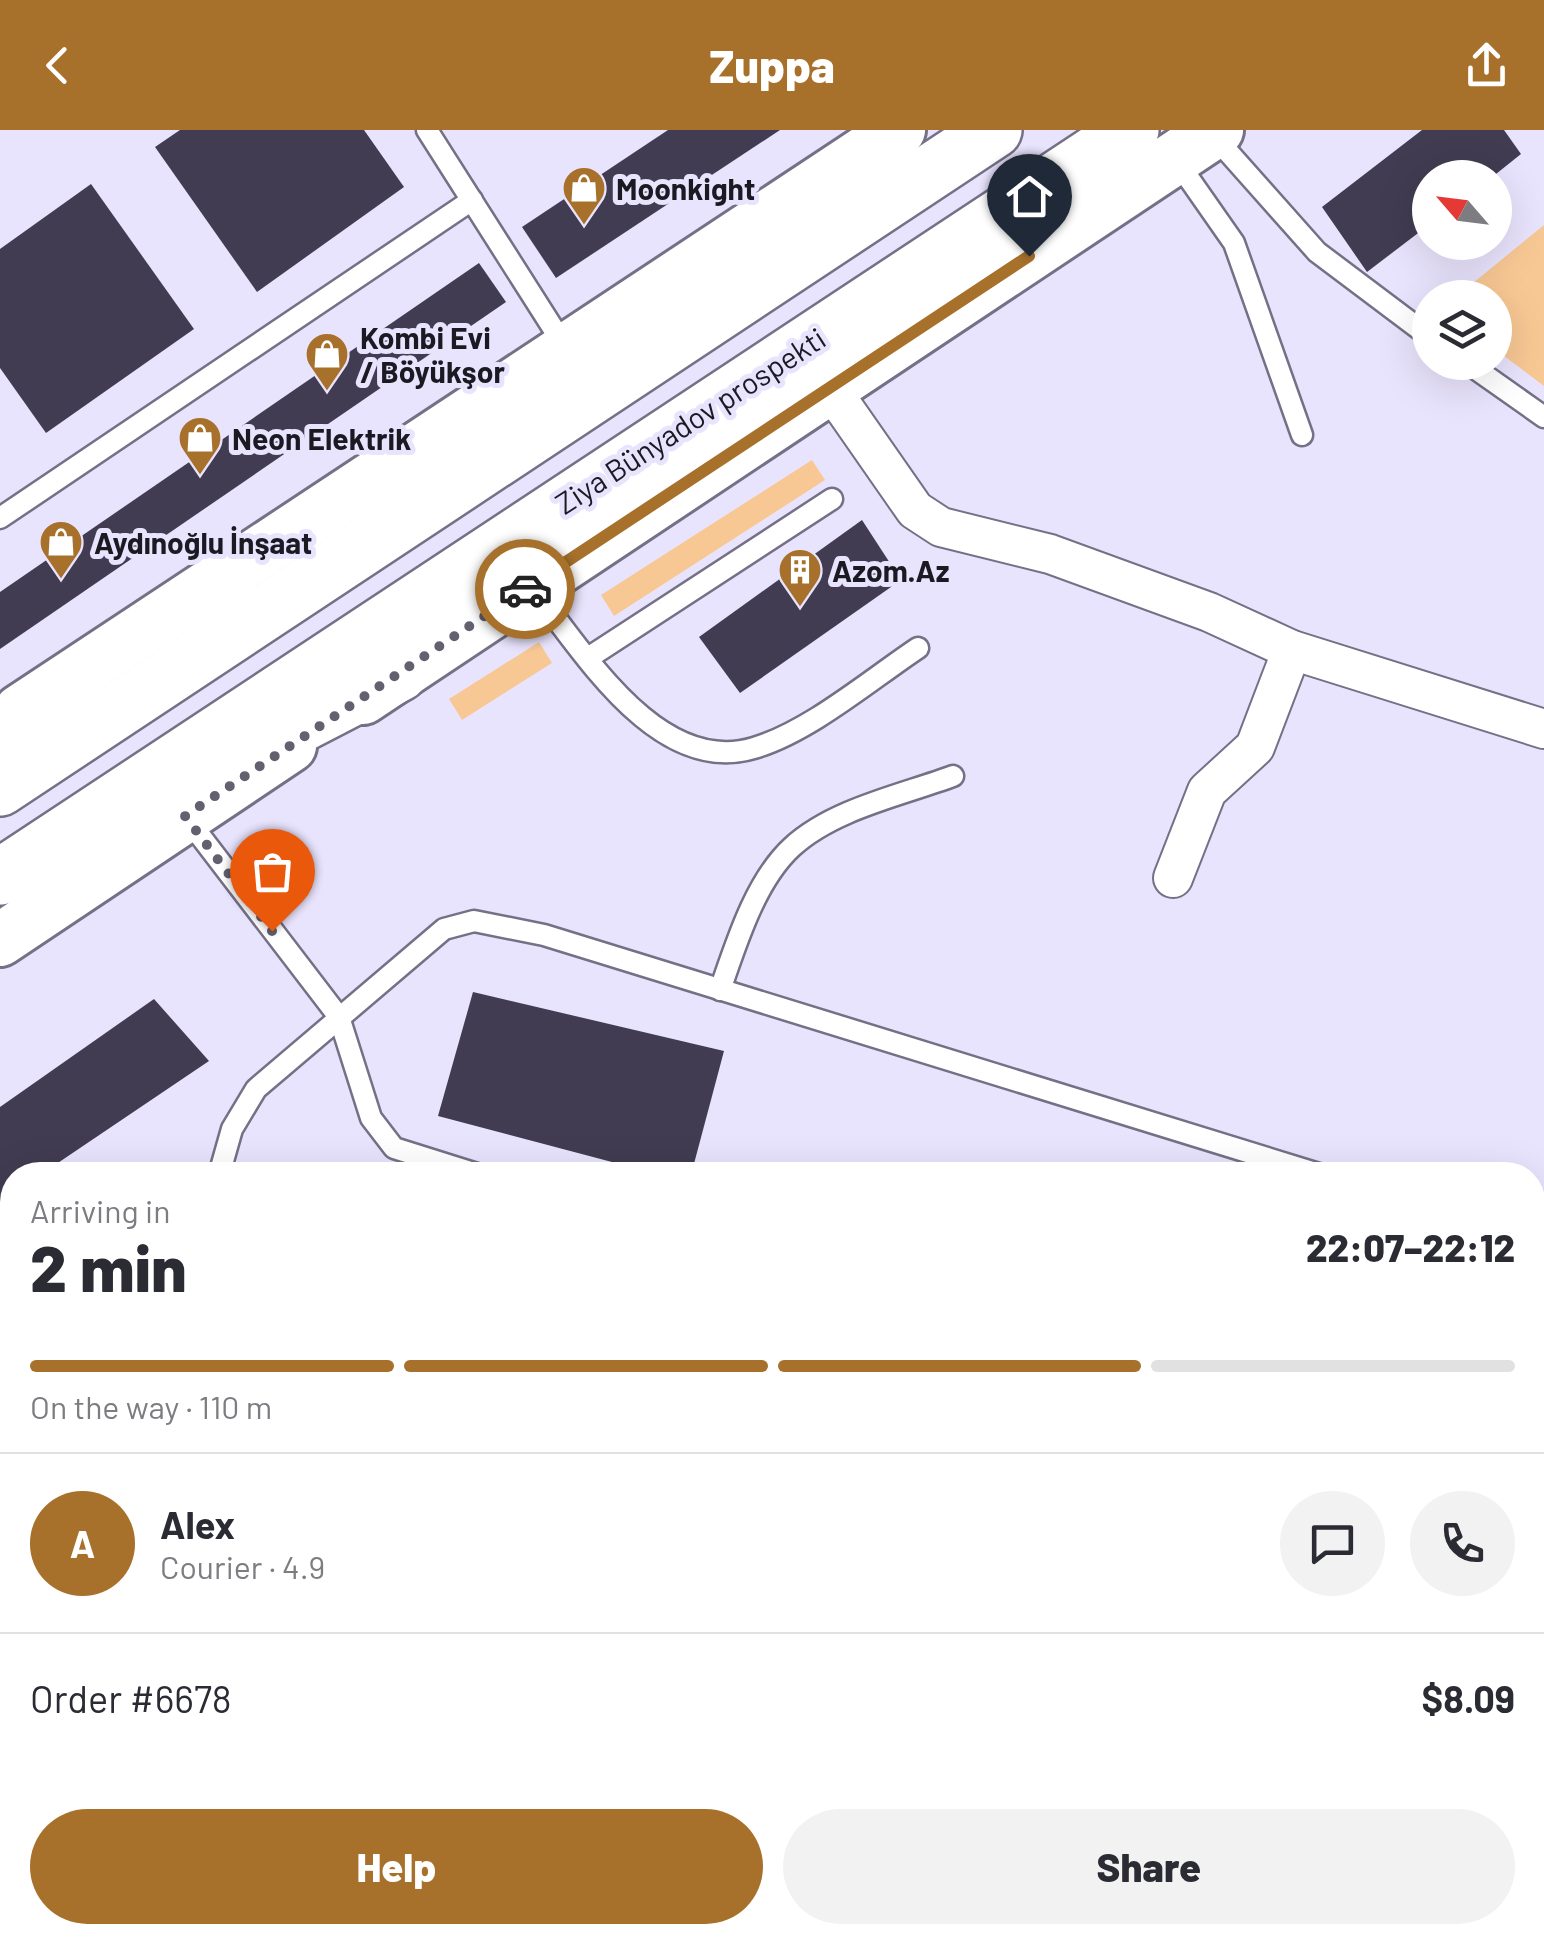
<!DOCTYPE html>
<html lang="en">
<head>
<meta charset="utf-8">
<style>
	:root { --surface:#fff; --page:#f2f2f3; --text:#2b2b33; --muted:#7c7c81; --line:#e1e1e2; --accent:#a7702b }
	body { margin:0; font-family:Barlow,sans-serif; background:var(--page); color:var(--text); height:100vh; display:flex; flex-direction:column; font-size:38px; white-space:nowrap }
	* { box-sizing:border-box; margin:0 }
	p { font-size:32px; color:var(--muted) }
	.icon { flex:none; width:55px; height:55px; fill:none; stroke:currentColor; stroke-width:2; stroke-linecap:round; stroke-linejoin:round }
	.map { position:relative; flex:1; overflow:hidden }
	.drawer { position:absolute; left:0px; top:1032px; width:1545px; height:782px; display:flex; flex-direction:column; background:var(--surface); border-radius:40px 40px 0 0; box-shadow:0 10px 40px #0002 }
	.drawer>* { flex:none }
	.needle { width:65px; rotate:298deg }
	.fabs { position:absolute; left:1412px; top:30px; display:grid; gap:20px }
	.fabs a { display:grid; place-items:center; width:100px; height:100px; border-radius:50%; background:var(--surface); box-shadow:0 10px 40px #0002; font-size:50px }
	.pin { position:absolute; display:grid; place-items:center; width:85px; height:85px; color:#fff; margin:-102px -42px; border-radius:50% 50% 50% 0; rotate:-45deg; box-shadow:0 0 10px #0007 }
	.pin .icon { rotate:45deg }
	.courier { position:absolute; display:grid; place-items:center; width:100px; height:100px; margin:-50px; border:8px solid #a7702b; border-radius:50%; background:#fff; color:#222; box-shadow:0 2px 12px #0007 }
	.overview em { font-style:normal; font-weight:800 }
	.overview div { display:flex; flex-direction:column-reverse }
	.overview { display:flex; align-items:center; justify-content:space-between; height:170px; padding:0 30px }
	h1 { font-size:65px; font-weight:800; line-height:75px }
	.bar { display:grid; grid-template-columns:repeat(4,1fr); gap:15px 10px; align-content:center; height:120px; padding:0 30px }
	.bar i { height:12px; border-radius:8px; background:var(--line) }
	.bar .active { background:var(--accent) }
	.bar p { grid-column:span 4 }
	.line { display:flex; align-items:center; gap:25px; padding:0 30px; border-top:2px solid var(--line) }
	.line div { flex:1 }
	.round { display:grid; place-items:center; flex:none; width:105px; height:105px; border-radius:52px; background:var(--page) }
	.button { display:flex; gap:20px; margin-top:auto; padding:20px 30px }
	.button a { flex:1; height:115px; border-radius:60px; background:var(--accent); color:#fff; font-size:40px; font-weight:800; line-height:115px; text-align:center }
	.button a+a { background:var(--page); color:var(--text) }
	header { display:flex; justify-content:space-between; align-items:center; height:130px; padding:0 30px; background:var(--accent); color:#fff; font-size:45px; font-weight:800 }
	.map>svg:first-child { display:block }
	.green { fill:#f8c894 }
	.building { fill:#413c51 }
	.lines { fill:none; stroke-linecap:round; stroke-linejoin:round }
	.service-casing { stroke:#757086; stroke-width:25 }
	.minor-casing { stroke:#757086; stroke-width:42 }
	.secondary-casing { stroke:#757086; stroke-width:58 }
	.primary-casing { stroke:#757086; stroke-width:60 }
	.service { stroke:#fff; stroke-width:20 }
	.minor { stroke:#fff; stroke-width:38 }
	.secondary { stroke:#fff; stroke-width:52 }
	.primary { stroke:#fff; stroke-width:55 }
	.done { stroke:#63606f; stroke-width:10; stroke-dasharray:0 18 }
	.route { stroke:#a7702b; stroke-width:12 }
	.labels { text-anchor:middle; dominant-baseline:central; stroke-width:10; stroke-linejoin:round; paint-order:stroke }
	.poi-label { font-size:30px; font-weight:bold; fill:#1b1922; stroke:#e9e4fd; text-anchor:start }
	.street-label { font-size:30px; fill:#1b1922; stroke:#e9e4fd }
</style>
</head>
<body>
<header><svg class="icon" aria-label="back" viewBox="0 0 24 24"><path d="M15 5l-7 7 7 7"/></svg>Zuppa<svg class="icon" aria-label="share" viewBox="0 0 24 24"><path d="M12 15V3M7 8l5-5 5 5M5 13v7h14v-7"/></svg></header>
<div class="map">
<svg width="1544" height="1813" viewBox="0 0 1544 1813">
	<rect width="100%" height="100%" fill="#e9e4fd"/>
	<!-- green -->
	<g class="green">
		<path d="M 1544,95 L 1544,256 L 1495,219 L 1495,168 L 1462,167 L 1462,162 Z"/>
		<path d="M 812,330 L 825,350 L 614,486 L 601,465 Z"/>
		<path d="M 539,512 L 552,533 L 462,590 L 449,569 Z"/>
	</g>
	<!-- building -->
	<g class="building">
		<path d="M 180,0 L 364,0 L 404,57 L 257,162 L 155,17 Z"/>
		<path d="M 668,0 L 780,0 L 556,148 L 522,97 Z"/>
		<path d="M 1422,0 L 1504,0 L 1521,24 L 1491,48 L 1430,48 L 1430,94 L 1367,142 L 1322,77 Z"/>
		<path d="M 91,54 L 194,199 L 46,303 L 0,238 L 0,119 Z"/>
		<path d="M 479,133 L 506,172 L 0,519 L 0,462 Z"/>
		<path d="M 862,390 L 901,450 L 740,563 L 699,507 Z"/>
		<path d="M 473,862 L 724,921 L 691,1045 L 661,1045 L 438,986 Z"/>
		<path d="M 154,869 L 209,931 L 40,1045 L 12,1045 L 12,1063 L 0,1072 L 0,977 Z"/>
		<path d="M 169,1802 L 450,1802 L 447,1813 L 166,1813 Z"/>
	</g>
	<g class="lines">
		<defs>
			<g id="service">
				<path d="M 427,0 L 565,217"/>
				<path d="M 1213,5 L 1317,122 L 1430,207"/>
				<path d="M 1176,30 L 1234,113 L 1302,305"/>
				<path d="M 1466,232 L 1544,287"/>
				<path d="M 0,388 L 472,70"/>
				<path d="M 532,457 C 583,521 658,647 754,618 C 809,602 870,550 918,518"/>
				<path d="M 588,528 L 832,369"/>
				<path d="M 185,686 L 339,887 L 371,988 L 394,1018 L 480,1045"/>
				<path d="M 720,860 C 736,814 755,751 792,717 C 833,679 902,665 953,646"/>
				<path d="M 219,1045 L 232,999 L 256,959 L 444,799 L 474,791 L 544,805 L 1322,1045"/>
				<path d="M 0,1140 L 12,1149"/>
				<path d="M 1544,1333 L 1536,1347 L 1544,1367"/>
				<path d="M 0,1559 L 12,1563"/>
				<path d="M 1532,1700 L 1544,1703"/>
				<path d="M 530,1802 L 534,1813"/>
				<path d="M 50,1813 L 53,1802"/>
			</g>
			<g id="minor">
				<path d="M 830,258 L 915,380 L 941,397 L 1050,424 L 1209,482 L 1292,520 L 1544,599"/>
				<path d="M 1173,748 L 1207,661 L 1255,617 L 1292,520"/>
				<path d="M 0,1493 L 12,1497"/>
				<path d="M 1132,1802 L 1156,1813"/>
			</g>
			<g id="secondary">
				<path d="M 363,568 L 1217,0"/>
				<path d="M 20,581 L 899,0"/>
				<path d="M 0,810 L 290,616"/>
			</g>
			<g id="primary">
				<path d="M 0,610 L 79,569"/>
				<path d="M 234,629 L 400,543"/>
				<path d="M 0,658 L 994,0"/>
				<path d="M 0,747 L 1131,0"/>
			</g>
		</defs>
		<!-- service casing -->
		<use href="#service" class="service-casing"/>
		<!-- minor casing -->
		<use href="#minor" class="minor-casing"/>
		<!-- secondary casing -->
		<use href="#secondary" class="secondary-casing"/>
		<!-- primary casing -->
		<use href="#primary" class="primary-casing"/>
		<!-- service -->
		<use href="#service" class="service"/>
		<!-- minor -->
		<use href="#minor" class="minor"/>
		<!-- secondary -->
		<use href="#secondary" class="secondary"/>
		<!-- primary -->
		<use href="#primary" class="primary"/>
	</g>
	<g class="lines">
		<!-- done -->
		<path class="done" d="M 272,801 L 185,686 L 525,459"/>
		<!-- route -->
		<path class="route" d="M 525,459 L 1029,126"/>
	</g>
	<!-- icons -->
	<defs>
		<symbol id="shop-pin" viewBox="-11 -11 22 30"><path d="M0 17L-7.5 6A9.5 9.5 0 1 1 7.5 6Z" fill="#a7702b" stroke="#e9e4fd"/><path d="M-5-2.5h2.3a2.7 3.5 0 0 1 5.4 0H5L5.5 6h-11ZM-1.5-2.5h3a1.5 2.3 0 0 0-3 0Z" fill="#fff"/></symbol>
		<symbol id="building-pin" viewBox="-11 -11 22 30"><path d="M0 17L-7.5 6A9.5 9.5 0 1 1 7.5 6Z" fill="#a7702b" stroke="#e9e4fd"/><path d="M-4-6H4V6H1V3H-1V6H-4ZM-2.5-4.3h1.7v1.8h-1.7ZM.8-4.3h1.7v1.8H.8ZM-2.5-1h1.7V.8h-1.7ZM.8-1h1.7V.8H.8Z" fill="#fff"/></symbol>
	</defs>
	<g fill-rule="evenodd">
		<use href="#shop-pin" x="559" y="33" width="50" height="68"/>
		<use href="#shop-pin" x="302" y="199" width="50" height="68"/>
		<use href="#shop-pin" x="175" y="283" width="50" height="68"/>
		<use href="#shop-pin" x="36" y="387" width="50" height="68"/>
		<use href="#building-pin" x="775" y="415" width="50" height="68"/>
	</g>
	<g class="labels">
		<!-- poi labels -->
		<g class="poi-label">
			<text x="616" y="58">Moonkight</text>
			<text x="360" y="207">Kombi Evi<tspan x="360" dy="34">/ Böyükşor</tspan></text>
			<text x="232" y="308">Neon Elektrik</text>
			<text x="94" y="412">Aydınoğlu İnşaat</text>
			<text x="832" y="440">Azom.Az</text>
		</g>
		<!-- street labels -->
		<g class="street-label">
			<text transform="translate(690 290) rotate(-33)">Ziya Bünyadov prospekti</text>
		</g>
	</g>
</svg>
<div class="fabs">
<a><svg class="needle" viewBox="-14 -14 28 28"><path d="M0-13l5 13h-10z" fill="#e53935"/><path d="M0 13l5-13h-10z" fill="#7c7c81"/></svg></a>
<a><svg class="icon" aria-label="layers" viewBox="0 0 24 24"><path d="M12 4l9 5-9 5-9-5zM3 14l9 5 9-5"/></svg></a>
</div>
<div class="pin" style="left:272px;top:801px;background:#ea580c"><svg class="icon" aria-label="bag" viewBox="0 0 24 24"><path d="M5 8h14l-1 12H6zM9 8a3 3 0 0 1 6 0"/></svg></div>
<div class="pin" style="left:1029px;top:126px;background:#1f2937"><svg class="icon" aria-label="home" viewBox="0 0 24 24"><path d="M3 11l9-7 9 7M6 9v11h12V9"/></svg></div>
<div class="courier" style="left:525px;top:459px"><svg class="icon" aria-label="car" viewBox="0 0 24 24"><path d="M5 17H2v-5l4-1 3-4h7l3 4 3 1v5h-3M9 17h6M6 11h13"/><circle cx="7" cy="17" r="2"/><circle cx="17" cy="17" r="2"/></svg></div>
<section class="drawer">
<div class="overview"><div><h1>2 min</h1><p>Arriving in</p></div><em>22:07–22:12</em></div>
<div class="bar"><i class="active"></i><i class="active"></i><i class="active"></i><i></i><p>On the way · 110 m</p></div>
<div class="line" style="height:180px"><b class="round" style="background:var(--accent);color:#fff">A</b><div><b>Alex</b><p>Courier · 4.9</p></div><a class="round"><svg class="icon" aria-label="chat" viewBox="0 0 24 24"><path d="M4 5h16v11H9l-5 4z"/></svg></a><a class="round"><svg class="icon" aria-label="phone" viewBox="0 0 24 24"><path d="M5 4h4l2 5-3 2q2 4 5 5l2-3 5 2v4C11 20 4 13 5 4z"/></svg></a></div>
<div class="line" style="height:130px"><div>Order #6678</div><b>$8.09</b></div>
<div class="button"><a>Help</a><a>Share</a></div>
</section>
</div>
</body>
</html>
